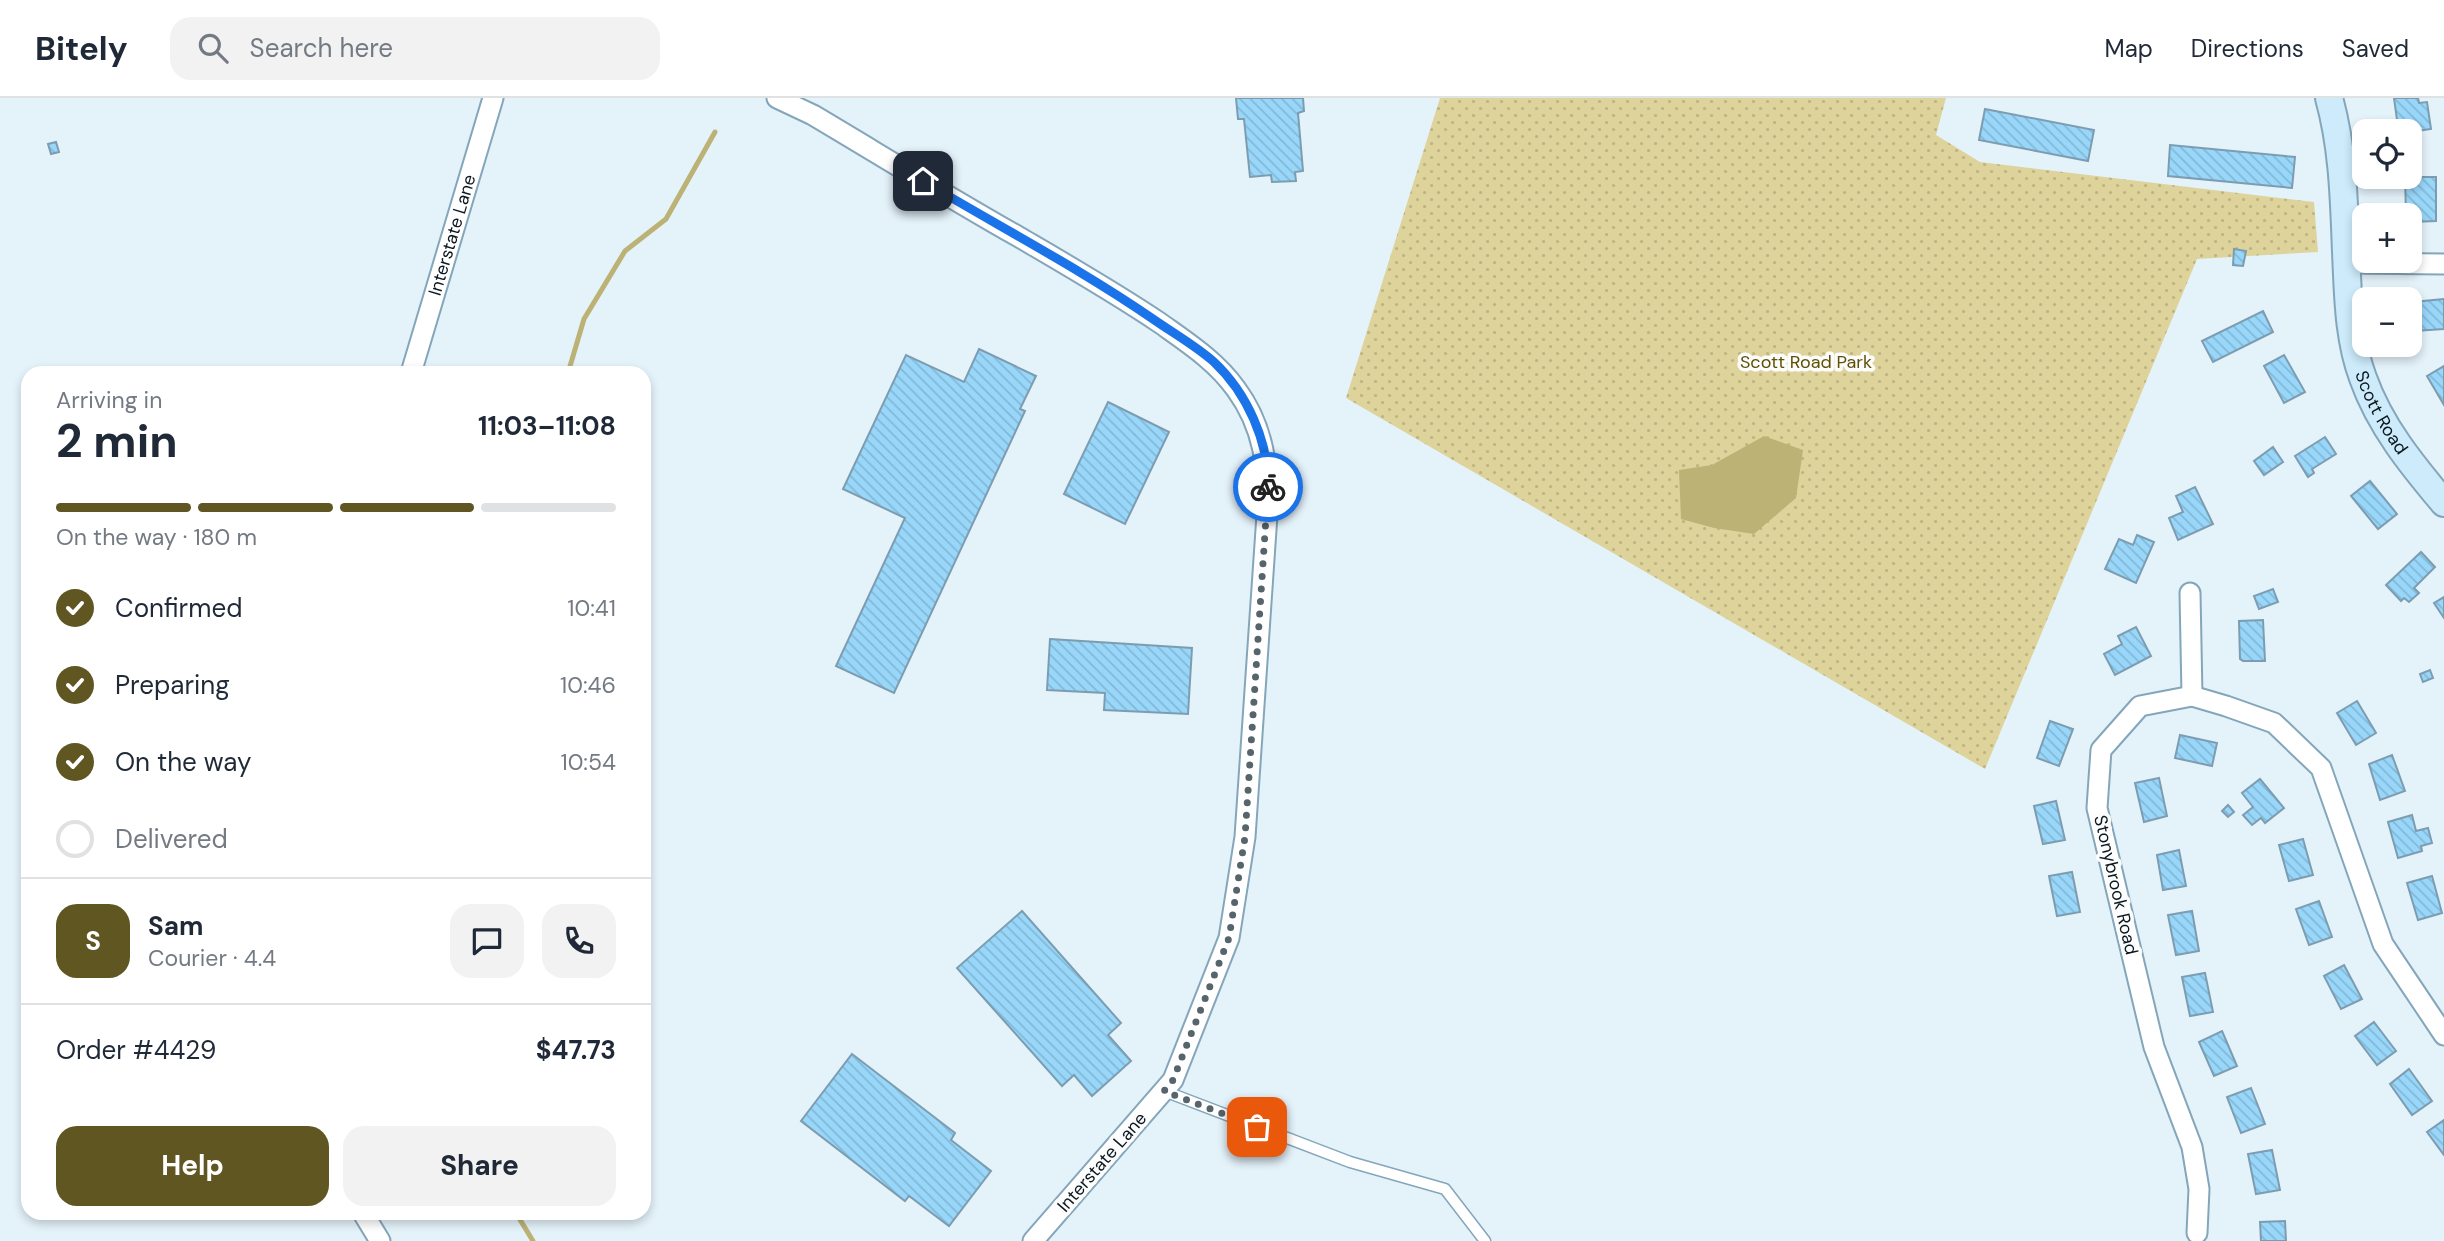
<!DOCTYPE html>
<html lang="en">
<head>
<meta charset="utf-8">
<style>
	:root { --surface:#fff; --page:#f2f2f3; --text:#1f2937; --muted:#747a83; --line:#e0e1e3; --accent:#605622 }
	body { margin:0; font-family:"DM Sans",sans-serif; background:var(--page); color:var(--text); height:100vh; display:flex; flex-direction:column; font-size:26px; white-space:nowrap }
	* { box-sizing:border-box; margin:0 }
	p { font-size:23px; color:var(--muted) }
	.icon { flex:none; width:38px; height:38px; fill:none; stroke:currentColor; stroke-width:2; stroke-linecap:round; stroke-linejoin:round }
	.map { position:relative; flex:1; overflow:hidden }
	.panel { position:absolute; left:21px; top:268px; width:630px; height:854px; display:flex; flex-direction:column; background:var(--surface); border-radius:21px; box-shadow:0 4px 10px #0003 }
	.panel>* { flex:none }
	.fabs { position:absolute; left:2352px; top:21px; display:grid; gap:14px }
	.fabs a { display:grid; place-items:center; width:70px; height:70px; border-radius:14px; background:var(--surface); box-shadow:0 4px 10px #0003; font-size:35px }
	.pin { position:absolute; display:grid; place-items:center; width:60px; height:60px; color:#fff; margin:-30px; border-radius:14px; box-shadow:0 4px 10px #0006 }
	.courier { position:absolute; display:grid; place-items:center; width:70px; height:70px; margin:-35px; border:5px solid #1a73e8; border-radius:50%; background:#fff; color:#222; box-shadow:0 2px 9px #0007 }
	.headline em { font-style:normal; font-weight:700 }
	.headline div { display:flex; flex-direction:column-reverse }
	.headline { display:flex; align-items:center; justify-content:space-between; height:119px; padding:0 35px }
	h1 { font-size:46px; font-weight:700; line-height:52px }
	.bar { display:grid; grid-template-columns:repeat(4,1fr); gap:10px 7px; align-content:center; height:84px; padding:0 35px }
	.bar i { height:9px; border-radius:5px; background:var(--line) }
	.bar .active { background:var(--accent) }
	.bar p { grid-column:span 4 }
	.line { display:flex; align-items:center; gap:18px; padding:0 35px; border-top:2px solid var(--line) }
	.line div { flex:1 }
	.round { display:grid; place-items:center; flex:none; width:74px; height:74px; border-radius:21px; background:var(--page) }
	ol { padding:0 35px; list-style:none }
	li { display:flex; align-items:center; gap:21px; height:77px }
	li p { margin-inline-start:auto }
	li .icon { padding:7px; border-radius:50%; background:var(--accent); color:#fff; stroke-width:4 }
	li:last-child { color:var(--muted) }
	li i { width:38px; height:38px; border:4px solid var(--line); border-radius:50% }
	.primary-button { display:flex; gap:14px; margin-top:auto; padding:14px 35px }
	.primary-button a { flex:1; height:80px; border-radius:21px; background:var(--accent); color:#fff; font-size:28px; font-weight:700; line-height:80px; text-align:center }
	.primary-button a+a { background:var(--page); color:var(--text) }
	header { display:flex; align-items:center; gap:42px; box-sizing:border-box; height:98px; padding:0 35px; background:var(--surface); border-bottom:2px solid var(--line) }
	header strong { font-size:33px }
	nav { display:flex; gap:38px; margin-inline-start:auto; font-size:24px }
	.search { width:490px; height:63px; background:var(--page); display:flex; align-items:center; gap:18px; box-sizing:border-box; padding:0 24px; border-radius:21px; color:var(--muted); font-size:26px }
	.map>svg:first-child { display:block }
	.park { fill:url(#park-dots) }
	.water { fill:#bdb276 }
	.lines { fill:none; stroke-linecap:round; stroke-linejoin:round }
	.stream { stroke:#bdb276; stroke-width:5 }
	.building { fill:url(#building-back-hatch); stroke:#7c9db1; stroke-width:2 }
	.lane-casing { stroke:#84a6ba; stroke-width:13 }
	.street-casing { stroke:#84a6ba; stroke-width:23 }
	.secondary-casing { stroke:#84a6ba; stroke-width:30 }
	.lane { stroke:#fff; stroke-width:10 }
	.street { stroke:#fff; stroke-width:19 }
	.secondary { stroke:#cdebfb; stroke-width:26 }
	.done { stroke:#56646b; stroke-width:7; stroke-dasharray:0 12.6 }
	.route { stroke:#1a73e8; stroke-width:9 }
	.labels { text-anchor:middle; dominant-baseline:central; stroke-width:7; stroke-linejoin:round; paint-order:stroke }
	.street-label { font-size:18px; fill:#0a171e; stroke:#fcfcfc }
	.park-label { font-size:18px; fill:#5e5104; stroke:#fcfcfc }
</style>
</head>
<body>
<header>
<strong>Bitely</strong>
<div class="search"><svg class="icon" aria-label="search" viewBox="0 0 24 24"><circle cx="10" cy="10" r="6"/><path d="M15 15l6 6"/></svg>Search here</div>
<nav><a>Map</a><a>Directions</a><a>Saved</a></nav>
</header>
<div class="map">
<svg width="2444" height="1143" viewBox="0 0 2444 1143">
	<defs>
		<pattern id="park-dots" width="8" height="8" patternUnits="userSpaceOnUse" patternTransform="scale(1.75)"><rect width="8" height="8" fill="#ded39a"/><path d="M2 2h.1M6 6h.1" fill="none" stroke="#bdb484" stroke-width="1.8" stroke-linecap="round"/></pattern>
		<pattern id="building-back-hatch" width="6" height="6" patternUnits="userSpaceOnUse" patternTransform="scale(1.75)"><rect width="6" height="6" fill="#99d7fa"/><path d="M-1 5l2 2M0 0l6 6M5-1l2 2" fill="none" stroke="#82b8d6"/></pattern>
	</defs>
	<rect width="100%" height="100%" fill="#e4f2fa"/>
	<!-- park -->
	<path class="park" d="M 1440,0 L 1946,0 L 1936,37 L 1980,64 L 2314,104 L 2318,154 L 2197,161 L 1985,671 L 1346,300 Z"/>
	<!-- water -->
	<path class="water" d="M 1764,338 L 1803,352 L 1796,400 L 1754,436 L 1714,430 L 1681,421 L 1679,372 L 1712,367 Z"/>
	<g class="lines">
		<!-- stream -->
		<g class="stream">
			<path d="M 568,275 L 584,221 L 625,153 L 666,121 L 715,34"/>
			<path d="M 516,1115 L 533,1143"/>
		</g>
	</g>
	<!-- building -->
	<g class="building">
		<path d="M 1236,0 L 1303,0 L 1304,13 L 1298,15 L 1303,73 L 1295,74 L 1296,83 L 1272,84 L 1271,77 L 1250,79 L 1244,21 L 1238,21 Z"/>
		<path d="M 2394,0 L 2418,0 L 2419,5 L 2427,4 L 2431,31 L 2411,34 L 2410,28 L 2398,29 Z"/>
		<path d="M 1985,11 L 2094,32 L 2088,63 L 1979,42 Z"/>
		<path d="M 56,44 L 59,54 L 51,56 L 48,46 Z"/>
		<path d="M 2170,47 L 2295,59 L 2292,90 L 2168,78 Z"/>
		<path d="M 2405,79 L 2436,79 L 2436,123 L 2410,124 L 2410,117 L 2406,117 Z"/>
		<path d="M 2234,151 L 2246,153 L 2243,168 L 2233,167 Z"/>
		<path d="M 2444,201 L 2444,231 L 2415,233 L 2413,204 Z"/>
		<path d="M 2263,213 L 2273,234 L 2213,264 L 2202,243 Z"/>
		<path d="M 979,251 L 1036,278 L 1020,311 L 1025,313 L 894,595 L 836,568 L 905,420 L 843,391 L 906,257 L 964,284 Z"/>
		<path d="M 2284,257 L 2305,294 L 2284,305 L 2264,268 Z"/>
		<path d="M 2444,268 L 2444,307 L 2427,278 Z"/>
		<path d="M 1108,304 L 1169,334 L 1125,426 L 1064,396 Z"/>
		<path d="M 2325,339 L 2336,356 L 2312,371 L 2314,375 L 2308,379 L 2295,358 Z"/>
		<path d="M 2273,349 L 2283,364 L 2264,377 L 2254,363 Z"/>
		<path d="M 2370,383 L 2397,416 L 2378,431 L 2351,398 Z"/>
		<path d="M 2195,389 L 2213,426 L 2178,442 L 2169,420 L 2183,414 L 2176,398 Z"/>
		<path d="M 2137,437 L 2154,444 L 2136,485 L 2105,471 L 2119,441 L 2133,447 Z"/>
		<path d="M 2421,454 L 2435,469 L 2414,490 L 2419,495 L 2409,504 L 2404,500 L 2401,503 L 2386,487 Z"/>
		<path d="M 2273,491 L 2278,504 L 2259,511 L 2254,498 Z"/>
		<path d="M 2444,499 L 2444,520 L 2434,505 Z"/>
		<path d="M 2263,522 L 2265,563 L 2243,563 L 2240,561 L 2239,523 Z"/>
		<path d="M 2136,529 L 2151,558 L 2115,577 L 2104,556 L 2122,546 L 2118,538 Z"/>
		<path d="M 1050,541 L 1192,550 L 1188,616 L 1104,612 L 1105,595 L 1047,592 Z"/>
		<path d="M 2430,572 L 2433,580 L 2423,584 L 2420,576 Z"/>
		<path d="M 2357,603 L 2376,635 L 2356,647 L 2337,615 Z"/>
		<path d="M 2050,623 L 2073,631 L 2059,668 L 2037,660 Z"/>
		<path d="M 2180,637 L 2217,645 L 2212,668 L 2175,660 Z"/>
		<path d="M 2392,657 L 2405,693 L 2380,702 L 2369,666 Z"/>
		<path d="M 2159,680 L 2167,718 L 2144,724 L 2135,685 Z"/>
		<path d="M 2260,681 L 2284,710 L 2265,725 L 2261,720 L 2252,727 L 2243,717 L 2253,709 L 2242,695 Z"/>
		<path d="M 2056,703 L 2065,742 L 2043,746 L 2034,708 Z"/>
		<path d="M 2228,707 L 2234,714 L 2228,719 L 2222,713 Z"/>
		<path d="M 2412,717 L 2416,733 L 2428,730 L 2432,745 L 2421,748 L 2422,753 L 2398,760 L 2388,724 Z"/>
		<path d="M 2303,741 L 2313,777 L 2289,783 L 2279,747 Z"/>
		<path d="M 2179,752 L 2186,788 L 2163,792 L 2157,757 Z"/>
		<path d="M 2072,774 L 2080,814 L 2057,818 L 2049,778 Z"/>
		<path d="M 2432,778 L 2442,815 L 2418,822 L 2407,785 Z"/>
		<path d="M 2319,803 L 2332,839 L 2309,847 L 2296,811 Z"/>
		<path d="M 1022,813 L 1121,925 L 1108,937 L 1131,963 L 1092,998 L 1074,977 L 1062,988 L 957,870 Z"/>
		<path d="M 2192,813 L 2199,853 L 2176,857 L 2168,817 Z"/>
		<path d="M 2344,867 L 2362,901 L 2341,911 L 2324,878 Z"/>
		<path d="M 2205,875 L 2213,914 L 2190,918 L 2182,879 Z"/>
		<path d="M 2374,924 L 2396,953 L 2377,967 L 2355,938 Z"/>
		<path d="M 2222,933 L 2237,968 L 2214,978 L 2199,944 Z"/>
		<path d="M 852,956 L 955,1035 L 951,1042 L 991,1073 L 949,1128 L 909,1098 L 905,1103 L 801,1023 Z"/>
		<path d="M 2409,971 L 2432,1003 L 2412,1017 L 2390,986 Z"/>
		<path d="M 2251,990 L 2265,1026 L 2241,1035 L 2227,999 Z"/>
		<path d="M 2444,1022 L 2444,1057 L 2427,1034 Z"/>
		<path d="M 2272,1052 L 2280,1092 L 2256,1096 L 2248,1056 Z"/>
		<path d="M 2285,1123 L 2286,1143 L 2261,1143 L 2260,1124 Z"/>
	</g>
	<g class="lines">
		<defs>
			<path id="lane" d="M 1164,993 L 1350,1064 L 1445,1091 L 1485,1143"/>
			<g id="street">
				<path d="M 777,0 L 813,17 C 882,58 950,100 1019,139 C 1067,167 1114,194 1160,225 C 1188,245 1216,263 1236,291 C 1264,329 1269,371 1267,417 L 1245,739 L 1229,840 L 1173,982 L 1033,1143"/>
				<path d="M 2347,165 L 2444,166"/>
				<path id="s1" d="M 411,275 L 493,0"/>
				<path d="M 2190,495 L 2192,598"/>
				<path d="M 363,1115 L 380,1143"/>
				<path d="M 2197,1135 L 2199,1091 L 2192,1049 L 2154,949 L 2097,710 L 2101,652 L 2140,608 L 2192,598 L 2226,608 L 2274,625 L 2321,670 L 2383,846 L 2444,937"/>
			</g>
			<g id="secondary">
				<path id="s2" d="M 2329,0 C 2343,50 2344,102 2346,154 C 2348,196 2348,240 2363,280 C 2380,328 2412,367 2444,405"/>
			</g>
		</defs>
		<!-- lane casing -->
		<use href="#lane" class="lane-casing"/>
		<!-- street casing -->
		<use href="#street" class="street-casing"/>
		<!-- secondary casing -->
		<use href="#secondary" class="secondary-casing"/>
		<!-- lane -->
		<use href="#lane" class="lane"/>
		<!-- street -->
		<use href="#street" class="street"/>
		<!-- secondary -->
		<use href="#secondary" class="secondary"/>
	</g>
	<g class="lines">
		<!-- done -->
		<path class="done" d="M 1257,1029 L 1164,993 L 1173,982 L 1229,840 L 1245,739 L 1268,389"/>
		<!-- route -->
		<path class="route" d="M 923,83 C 1000,129 1079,170 1153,221 C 1173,235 1196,248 1214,264 C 1247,295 1269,344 1268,389"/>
	</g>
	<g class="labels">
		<!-- street labels -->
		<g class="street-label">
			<text stroke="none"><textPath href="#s1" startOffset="144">Interstate Lane</textPath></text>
			<text stroke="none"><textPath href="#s2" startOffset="322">Scott Road</textPath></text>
			<text transform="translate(2116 787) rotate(77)">Stonybrook Road</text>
			<text transform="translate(1102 1064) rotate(-49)">Interstate Lane</text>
		</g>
		<!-- park labels -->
		<g class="park-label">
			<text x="1806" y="264">Scott Road Park</text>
		</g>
	</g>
</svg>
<div class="fabs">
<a><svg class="icon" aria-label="locate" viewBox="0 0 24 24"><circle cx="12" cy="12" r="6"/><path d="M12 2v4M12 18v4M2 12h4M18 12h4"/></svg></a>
<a>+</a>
<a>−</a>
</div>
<div class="pin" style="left:1257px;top:1029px;background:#ea580c"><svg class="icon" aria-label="bag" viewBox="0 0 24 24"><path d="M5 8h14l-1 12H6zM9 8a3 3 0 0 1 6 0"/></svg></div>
<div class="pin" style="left:923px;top:83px;background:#1f2937"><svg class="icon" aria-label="home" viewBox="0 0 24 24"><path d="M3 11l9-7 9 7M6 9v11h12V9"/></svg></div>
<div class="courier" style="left:1268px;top:389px"><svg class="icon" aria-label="bike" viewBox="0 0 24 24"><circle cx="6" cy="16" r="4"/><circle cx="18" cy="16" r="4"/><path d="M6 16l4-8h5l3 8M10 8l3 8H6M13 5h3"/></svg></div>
<section class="panel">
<div class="headline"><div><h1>2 min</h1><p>Arriving in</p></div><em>11:03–11:08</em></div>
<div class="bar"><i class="active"></i><i class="active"></i><i class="active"></i><i></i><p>On the way · 180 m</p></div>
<ol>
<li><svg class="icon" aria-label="check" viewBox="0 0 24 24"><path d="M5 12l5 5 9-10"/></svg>Confirmed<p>10:41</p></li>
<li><svg class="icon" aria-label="check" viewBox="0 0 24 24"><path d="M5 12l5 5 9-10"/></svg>Preparing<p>10:46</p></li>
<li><svg class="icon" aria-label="check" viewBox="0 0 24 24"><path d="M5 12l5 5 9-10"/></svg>On the way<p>10:54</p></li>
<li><i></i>Delivered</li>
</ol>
<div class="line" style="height:126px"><b class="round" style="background:var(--accent);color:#fff">S</b><div><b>Sam</b><p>Courier · 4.4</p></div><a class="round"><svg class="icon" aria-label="chat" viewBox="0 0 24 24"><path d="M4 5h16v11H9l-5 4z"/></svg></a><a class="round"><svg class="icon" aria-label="phone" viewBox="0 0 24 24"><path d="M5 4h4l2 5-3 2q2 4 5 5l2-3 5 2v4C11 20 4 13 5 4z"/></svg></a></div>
<div class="line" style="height:91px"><div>Order #4429</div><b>$47.73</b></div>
<div class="primary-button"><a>Help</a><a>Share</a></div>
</section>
</div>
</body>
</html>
